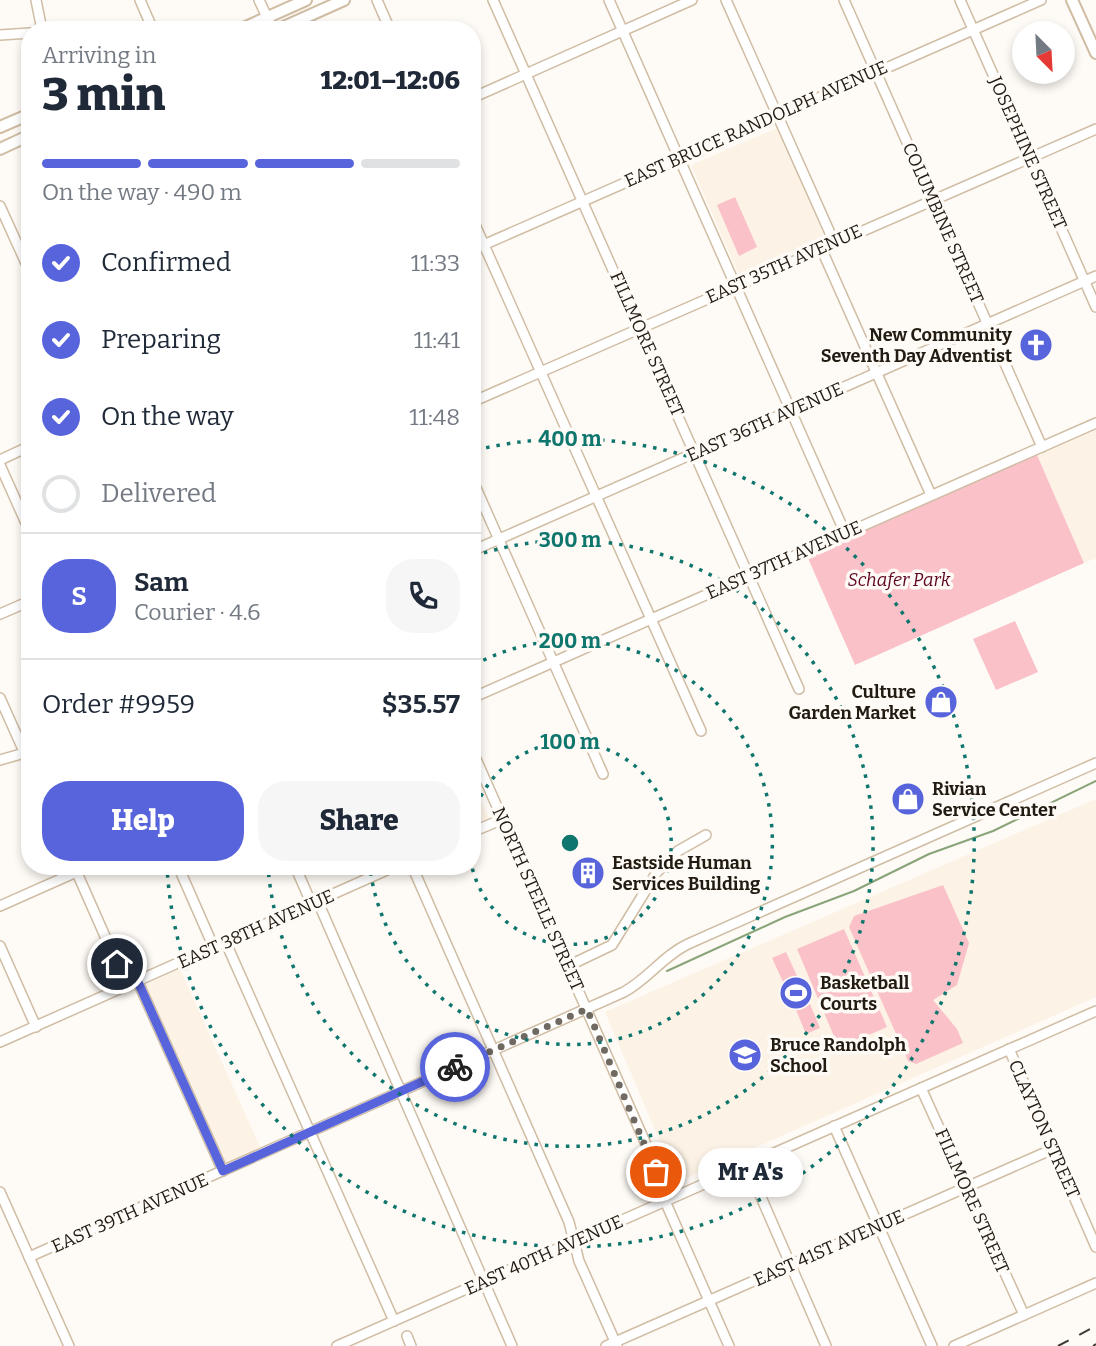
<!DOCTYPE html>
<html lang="en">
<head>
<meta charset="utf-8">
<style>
	:root { --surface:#fff; --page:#f6f6f7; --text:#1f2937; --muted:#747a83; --line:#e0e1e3; --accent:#5864db }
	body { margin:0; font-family:Bitter,serif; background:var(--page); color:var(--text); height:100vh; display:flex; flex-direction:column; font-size:26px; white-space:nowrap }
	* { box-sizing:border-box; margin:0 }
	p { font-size:23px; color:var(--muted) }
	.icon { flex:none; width:38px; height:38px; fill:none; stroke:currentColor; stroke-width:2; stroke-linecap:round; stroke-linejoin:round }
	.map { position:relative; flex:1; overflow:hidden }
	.panel { position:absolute; left:21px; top:21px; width:460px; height:854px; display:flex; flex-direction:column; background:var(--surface); border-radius:28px; box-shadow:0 4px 10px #0003 }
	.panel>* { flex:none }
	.needle { width:46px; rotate:156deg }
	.buttons { position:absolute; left:1012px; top:21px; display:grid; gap:14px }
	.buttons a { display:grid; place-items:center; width:63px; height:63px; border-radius:50%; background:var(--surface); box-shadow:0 4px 10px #0003; font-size:35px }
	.pin { position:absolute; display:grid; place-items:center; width:60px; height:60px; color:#fff; margin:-30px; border:4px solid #fff; border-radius:50%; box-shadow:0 2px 7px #0007 }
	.courier { position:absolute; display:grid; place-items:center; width:70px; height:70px; margin:-35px; border:5px solid #5864db; border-radius:50%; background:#fff; color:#222; box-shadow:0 2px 9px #0007 }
	.bubble { position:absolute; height:49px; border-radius:24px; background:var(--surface); box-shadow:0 4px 10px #0003; font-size:23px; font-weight:800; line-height:49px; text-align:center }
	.overview em { font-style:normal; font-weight:800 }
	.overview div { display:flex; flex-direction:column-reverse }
	.overview { display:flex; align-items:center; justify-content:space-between; height:119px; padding:0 21px }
	h1 { font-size:46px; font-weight:800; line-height:52px }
	.bar { display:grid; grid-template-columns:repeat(4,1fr); gap:10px 7px; align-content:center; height:84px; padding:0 21px }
	.bar i { height:9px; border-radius:5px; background:var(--line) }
	.bar .current { background:var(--accent) }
	.bar p { grid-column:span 4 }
	.line { display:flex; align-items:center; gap:18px; padding:0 21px; border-top:2px solid var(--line) }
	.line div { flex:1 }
	.round { display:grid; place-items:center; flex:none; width:74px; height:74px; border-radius:28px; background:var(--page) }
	ol { padding:0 21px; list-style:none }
	li { display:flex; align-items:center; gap:21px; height:77px }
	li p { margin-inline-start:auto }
	li .icon { padding:7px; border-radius:50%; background:var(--accent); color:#fff; stroke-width:4 }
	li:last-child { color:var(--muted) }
	li i { width:38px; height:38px; border:4px solid var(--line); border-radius:50% }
	.cta { display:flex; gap:14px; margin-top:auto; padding:14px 21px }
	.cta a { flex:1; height:80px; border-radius:28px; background:var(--accent); color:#fff; font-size:28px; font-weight:800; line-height:80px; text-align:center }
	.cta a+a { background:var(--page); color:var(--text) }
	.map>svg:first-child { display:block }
	.built { fill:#fcf2e5 }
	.green { fill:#fac1c8 }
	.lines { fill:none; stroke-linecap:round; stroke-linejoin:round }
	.stream { stroke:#88a478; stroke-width:2 }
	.minor-casing { stroke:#d0bda4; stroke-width:12 }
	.major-casing { stroke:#d0bda4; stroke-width:14 }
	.minor { stroke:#fff; stroke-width:9 }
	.major { stroke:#fff; stroke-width:10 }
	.rail { stroke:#413b32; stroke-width:2; stroke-dasharray:12 12; stroke-linecap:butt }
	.done { stroke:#6f6961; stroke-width:7; stroke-dasharray:0 12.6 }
	.route { stroke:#5864db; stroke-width:9 }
	.ring { fill:none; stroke:#0f766e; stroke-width:3.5; stroke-dasharray:3.5 7 }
	.labels { text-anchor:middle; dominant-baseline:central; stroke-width:7; stroke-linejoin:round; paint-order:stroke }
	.street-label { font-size:18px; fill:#221b12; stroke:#fefaf5 }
	.poi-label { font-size:18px; font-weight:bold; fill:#221b12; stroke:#fefaf5; text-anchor:start }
	.park-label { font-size:18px; font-style:italic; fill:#5f0523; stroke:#fefaf5 }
	.centre { fill:#0f766e; stroke:#fefaf5; stroke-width:3.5 }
	.ring-label { font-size:21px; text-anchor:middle; font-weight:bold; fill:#0f766e; stroke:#fefaf5; stroke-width:7; stroke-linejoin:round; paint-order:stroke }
</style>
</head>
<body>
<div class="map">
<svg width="1096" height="1346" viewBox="0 0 1096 1346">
	<rect width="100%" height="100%" fill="#fefaf5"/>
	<!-- built -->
	<g class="built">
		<path d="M 777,128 L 823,234 L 819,240 L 739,275 L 691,165 Z"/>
		<path d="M 1096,429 L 1096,558 L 1084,563 L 1037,455 Z"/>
		<path d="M 472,782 L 489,818 L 473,825 L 472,825 Z"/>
		<path d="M 1096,799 L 1096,997 L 677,1182 L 605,1012 Z"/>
		<path d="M 180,969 L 261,1149 L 226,1165 L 146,985 Z"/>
	</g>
	<!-- green -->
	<g class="green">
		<path d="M 735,197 L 757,247 L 739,256 L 717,205 Z"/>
		<path d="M 1037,455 L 1084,563 L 855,665 L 807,556 Z"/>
		<path d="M 1015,621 L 1038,672 L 996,690 L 973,639 Z"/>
		<path d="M 943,885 L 969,943 L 957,985 L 933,1000 L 957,1029 L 963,1043 L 916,1064 L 908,1061 L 849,927 L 854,916 Z"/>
		<path d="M 844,929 L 887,1027 L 839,1048 L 797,949 Z"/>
		<path d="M 786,952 L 797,976 L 783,982 L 772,958 Z"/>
		<path d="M 798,978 L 809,1002 L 795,1008 L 784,985 Z"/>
		<path d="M 810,1004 L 820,1028 L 806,1034 L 796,1010 Z"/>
	</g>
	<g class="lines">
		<!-- stream -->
		<path class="stream" d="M 667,971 L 785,917 L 854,891 L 929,854 L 993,831 L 1096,781"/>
		<defs>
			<g id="minor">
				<path d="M 36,0 L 42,30"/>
				<path d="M 140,0 L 153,30"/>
				<path d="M 259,0 L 273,30"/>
				<path d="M 377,0 L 390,30"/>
				<path d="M 493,0 L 799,689"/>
				<path d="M 609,0 L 845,533"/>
				<path d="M 726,0 L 834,242"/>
				<path d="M 844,0 L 1042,447"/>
				<path d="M 960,0 L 1096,307"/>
				<path d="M 0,35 L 30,33"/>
				<path d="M 472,98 L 692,0"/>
				<path d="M 0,206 L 30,272"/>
				<path d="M 472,218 L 701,731"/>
				<path d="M 821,248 L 931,495"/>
				<path d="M 472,250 L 1041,0"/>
				<path d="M 472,402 L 1096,129"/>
				<path d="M 0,460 L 30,446"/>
				<path d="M 0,465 L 30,532"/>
				<path d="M 472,479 L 603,774"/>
				<path d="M 472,551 L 1096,276"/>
				<path d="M 0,614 L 30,601"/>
				<path d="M 0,698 L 30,765"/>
				<path d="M 472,698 L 1096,423"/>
				<path d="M 472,750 L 645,1142 L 665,1201 L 729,1346"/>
				<path d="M 0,760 L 28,752"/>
				<path d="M 472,832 L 503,819"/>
				<path d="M 74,866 L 127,986"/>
				<path d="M 178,866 L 214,948"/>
				<path d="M 295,866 L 312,905"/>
				<path d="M 412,866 L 569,1222 L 579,1261 L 617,1346"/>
				<path d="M 318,902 L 512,1346"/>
				<path d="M 0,906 L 90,866"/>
				<path d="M 226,943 L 394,1321"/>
				<path d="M 0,946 L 36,1027"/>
				<path d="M 568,966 L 612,945 L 657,872 L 678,851 L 706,835"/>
				<path d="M 138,982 L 223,1171"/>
				<path d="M 0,1042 L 396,866"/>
				<path d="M 1009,1049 L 1096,1247"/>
				<path d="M 921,1088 L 1024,1315"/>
				<path d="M 834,1126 L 932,1346"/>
				<path d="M 747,1165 L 826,1346"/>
				<path d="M 0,1192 L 69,1346"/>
				<path d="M 29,1257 L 624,992 C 648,979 663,956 688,944 L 1096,763"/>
				<path d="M 407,1336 L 411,1346"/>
				<path d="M 337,1346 L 1096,1011"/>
				<path d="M 606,1346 L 1053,1149"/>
				<path d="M 954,1346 L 1096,1283"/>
			</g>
			<g id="major">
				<path d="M 1072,0 L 1096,53"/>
				<path d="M 239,30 L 306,0"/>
				<path d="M 277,30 L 344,0"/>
				<path d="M 0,127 L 30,114"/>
				<path d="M 0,149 L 30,135"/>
			</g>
		</defs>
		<!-- minor casing -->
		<use href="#minor" class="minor-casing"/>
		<!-- major casing -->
		<use href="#major" class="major-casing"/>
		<!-- minor -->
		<use href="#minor" class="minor"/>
		<!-- major -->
		<use href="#major" class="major"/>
		<!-- rail -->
		<g class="rail">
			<path d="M 1058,1346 L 1096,1326"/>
			<path d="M 1093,1346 L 1096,1344"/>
		</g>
	</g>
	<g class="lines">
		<!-- done -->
		<path class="done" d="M 455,1067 L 587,1009 L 656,1172"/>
		<!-- route -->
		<path class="route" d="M 117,964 L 127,986 L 138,982 L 223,1171 L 455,1067"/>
	</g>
	<!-- distance rings -->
	<g class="ring">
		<path d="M473 816A101 101 0 1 1 472 867"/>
		<path d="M474 665A202 202 0 1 1 370 868"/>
		<path d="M474 556A303 303 0 1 1 268 867"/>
		<path d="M476 450A404 404 0 1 1 167 868"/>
	</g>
	<!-- icons -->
	<defs>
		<symbol id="church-disc" viewBox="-11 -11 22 22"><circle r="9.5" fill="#5864db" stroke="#fefaf5"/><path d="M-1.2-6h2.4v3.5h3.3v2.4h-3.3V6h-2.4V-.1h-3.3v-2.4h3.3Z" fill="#fff"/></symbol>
		<symbol id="shop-disc" viewBox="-11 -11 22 22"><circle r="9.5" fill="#5864db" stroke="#fefaf5"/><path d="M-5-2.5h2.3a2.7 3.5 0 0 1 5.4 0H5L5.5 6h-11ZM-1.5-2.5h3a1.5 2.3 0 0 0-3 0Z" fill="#fff"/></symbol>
		<symbol id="building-disc" viewBox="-11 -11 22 22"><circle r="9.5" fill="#5864db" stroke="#fefaf5"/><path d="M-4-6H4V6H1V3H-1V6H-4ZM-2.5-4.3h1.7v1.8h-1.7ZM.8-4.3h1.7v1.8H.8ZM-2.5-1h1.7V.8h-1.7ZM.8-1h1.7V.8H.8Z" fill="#fff"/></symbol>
		<symbol id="stadium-disc" viewBox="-11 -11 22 22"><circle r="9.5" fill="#5864db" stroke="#fefaf5"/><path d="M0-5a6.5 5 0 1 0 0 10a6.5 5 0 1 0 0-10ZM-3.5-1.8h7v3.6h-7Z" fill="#fff"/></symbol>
		<symbol id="school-disc" viewBox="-11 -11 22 22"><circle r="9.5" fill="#5864db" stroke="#fefaf5"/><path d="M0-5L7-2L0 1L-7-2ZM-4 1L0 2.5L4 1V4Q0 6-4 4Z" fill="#fff"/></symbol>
	</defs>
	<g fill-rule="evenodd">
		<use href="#church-disc" x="1017" y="326" width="38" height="38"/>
		<use href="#shop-disc" x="922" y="683" width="38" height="38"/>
		<use href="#shop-disc" x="889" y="780" width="38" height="38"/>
		<use href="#building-disc" x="569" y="854" width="38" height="38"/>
		<use href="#stadium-disc" x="777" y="974" width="38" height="38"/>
		<use href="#school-disc" x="726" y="1036" width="38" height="38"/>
	</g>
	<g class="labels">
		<!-- street labels -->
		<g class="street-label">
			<text transform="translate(756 124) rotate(-24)">EAST BRUCE RANDOLPH AVENUE</text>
			<text transform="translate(1028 153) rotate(66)">JOSEPHINE STREET</text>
			<text transform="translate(943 223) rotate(66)">COLUMBINE STREET</text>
			<text transform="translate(784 264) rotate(-24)">EAST 35TH AVENUE</text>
			<text transform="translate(647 344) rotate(66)">FILLMORE STREET</text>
			<text transform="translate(765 422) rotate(-24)">EAST 36TH AVENUE</text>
			<text transform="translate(784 560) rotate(-24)">EAST 37TH AVENUE</text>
			<text transform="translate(538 899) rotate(66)">NORTH STEELE STREET</text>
			<text transform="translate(256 929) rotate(-24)">EAST 38TH AVENUE</text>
			<text transform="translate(1044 1129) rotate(66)">CLAYTON STREET</text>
			<text transform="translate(972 1201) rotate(66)">FILLMORE STREET</text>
			<text transform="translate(130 1213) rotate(-24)">EAST 39TH AVENUE</text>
			<text transform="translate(829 1248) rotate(-24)">EAST 41ST AVENUE</text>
			<text transform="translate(544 1255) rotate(-24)">EAST 40TH AVENUE</text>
		</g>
		<!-- poi labels -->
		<g class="poi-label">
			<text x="1012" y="335" text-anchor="end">New Community<tspan x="1012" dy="21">Seventh Day Adventist</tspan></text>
			<text x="916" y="692" text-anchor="end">Culture<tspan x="916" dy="21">Garden Market</tspan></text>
			<text x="932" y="789">Rivian<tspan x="932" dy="21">Service Center</tspan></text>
			<text x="612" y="863">Eastside Human<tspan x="612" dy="21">Services Building</tspan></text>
			<text x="820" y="983">Basketball<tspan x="820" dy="21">Courts</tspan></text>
			<text x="770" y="1045">Bruce Randolph<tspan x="770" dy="21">School</tspan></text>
		</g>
		<!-- park labels -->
		<g class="park-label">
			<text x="899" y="580">Schafer Park</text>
		</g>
	</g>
	<circle cx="570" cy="843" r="10" class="centre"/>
	<g class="ring-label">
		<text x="570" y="446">400 m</text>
		<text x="570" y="547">300 m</text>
		<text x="570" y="648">200 m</text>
		<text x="570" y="749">100 m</text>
	</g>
</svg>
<div class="buttons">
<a><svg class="needle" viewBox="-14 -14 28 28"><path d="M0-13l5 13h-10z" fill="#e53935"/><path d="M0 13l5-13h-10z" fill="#747a83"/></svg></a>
</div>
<div class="pin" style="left:656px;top:1172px;background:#ea580c"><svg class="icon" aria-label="bag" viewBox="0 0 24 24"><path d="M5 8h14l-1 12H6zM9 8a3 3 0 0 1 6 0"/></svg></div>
<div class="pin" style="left:117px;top:964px;background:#1f2937"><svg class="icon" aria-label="home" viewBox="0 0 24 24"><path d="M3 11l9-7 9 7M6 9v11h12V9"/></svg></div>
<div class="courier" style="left:455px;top:1067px"><svg class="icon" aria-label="bike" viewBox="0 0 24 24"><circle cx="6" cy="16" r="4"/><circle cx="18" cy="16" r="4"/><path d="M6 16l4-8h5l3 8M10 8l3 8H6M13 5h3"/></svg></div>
<div class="bubble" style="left:698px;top:1148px;width:105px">Mr A's</div>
<section class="panel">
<div class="overview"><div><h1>3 min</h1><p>Arriving in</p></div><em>12:01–12:06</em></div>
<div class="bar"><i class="current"></i><i class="current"></i><i class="current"></i><i></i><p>On the way · 490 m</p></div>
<ol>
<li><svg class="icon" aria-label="check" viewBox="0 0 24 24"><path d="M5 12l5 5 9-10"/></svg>Confirmed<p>11:33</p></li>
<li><svg class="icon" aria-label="check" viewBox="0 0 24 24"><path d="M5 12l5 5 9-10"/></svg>Preparing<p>11:41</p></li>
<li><svg class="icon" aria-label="check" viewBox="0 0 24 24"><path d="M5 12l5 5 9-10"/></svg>On the way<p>11:48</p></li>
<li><i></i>Delivered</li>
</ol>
<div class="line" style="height:126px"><b class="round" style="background:var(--accent);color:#fff">S</b><div><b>Sam</b><p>Courier · 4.6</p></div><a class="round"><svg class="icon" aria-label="phone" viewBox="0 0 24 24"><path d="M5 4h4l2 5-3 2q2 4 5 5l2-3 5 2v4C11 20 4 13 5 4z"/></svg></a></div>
<div class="line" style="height:91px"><div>Order #9959</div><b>$35.57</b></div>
<div class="cta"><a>Help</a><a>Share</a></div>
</section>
</div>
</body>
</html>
